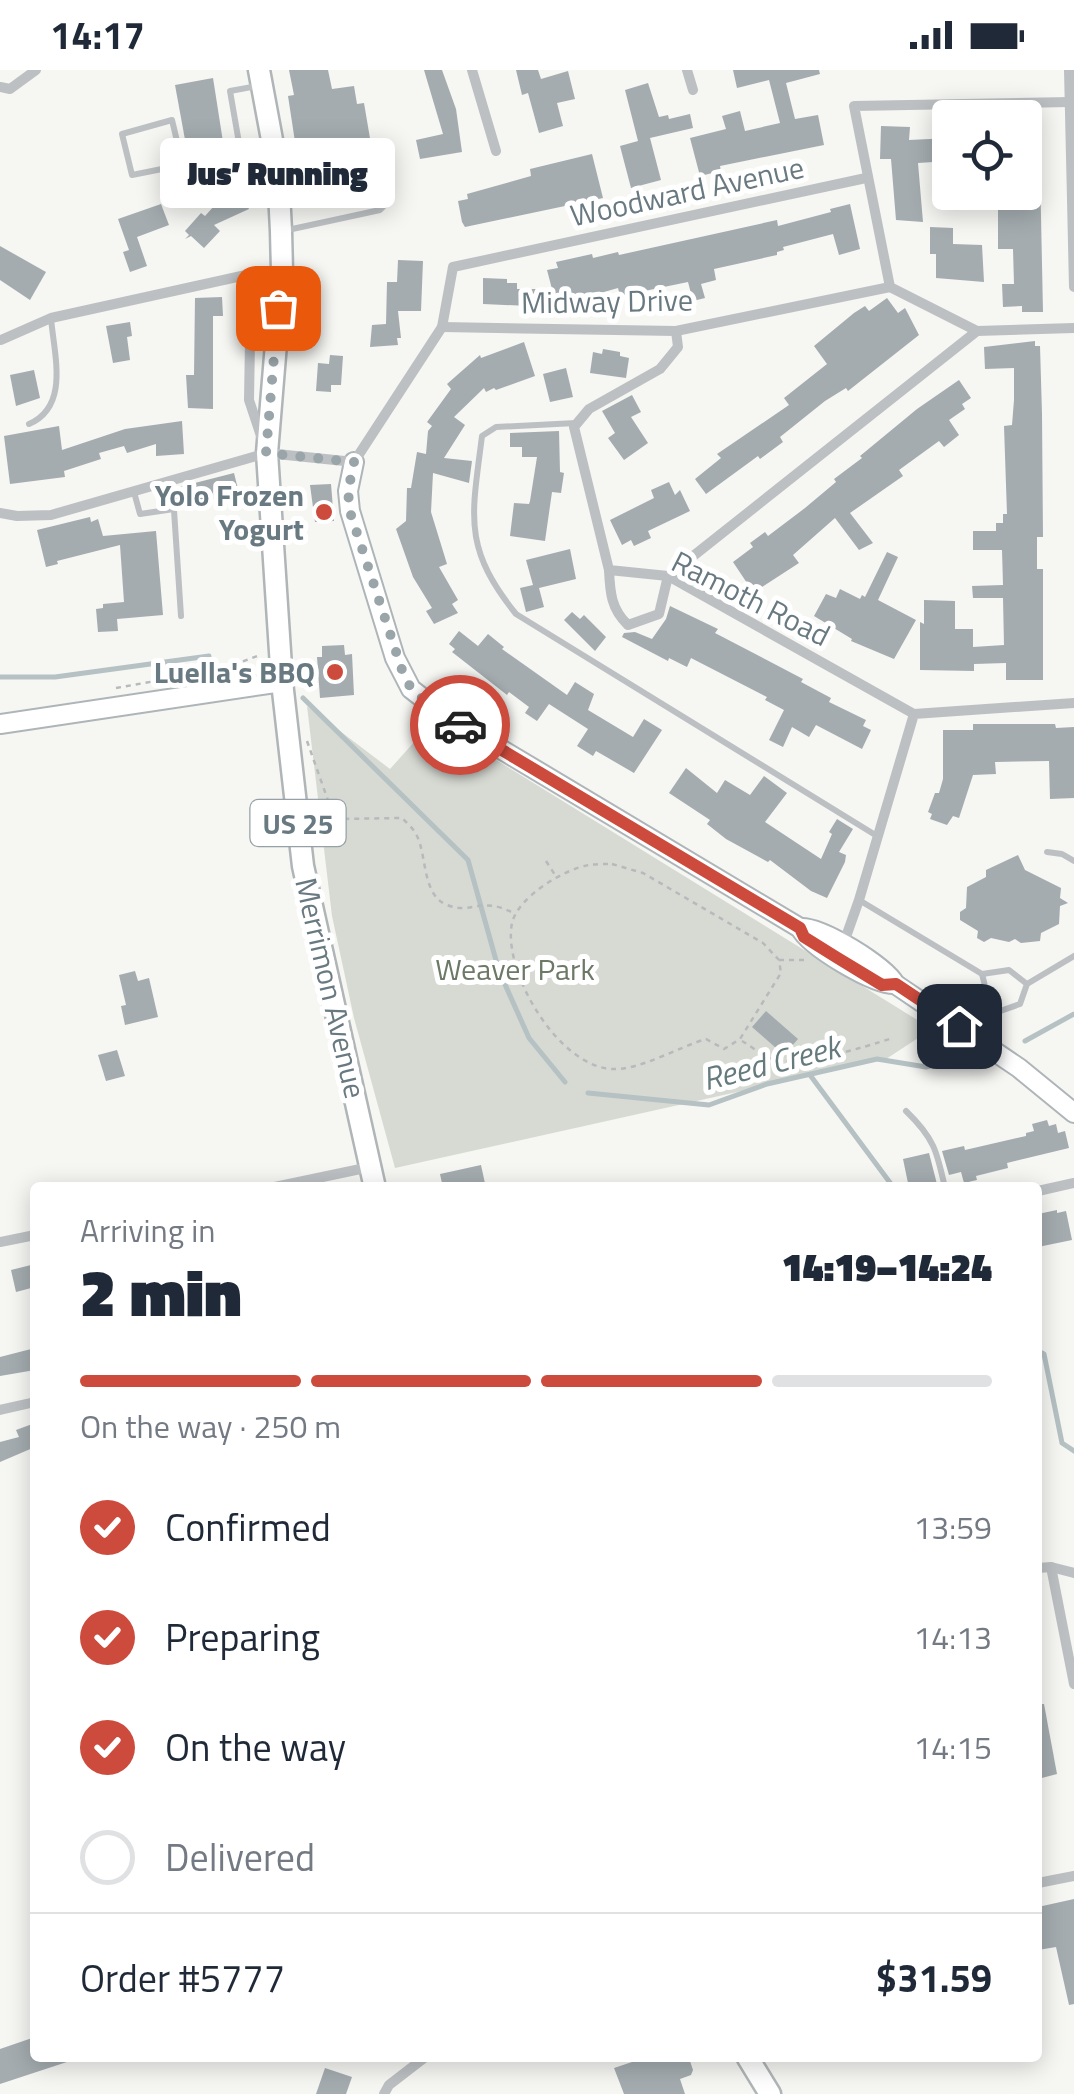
<!DOCTYPE html>
<html lang="en">
<head>
<meta charset="utf-8">
<style>
	:root { --surface:#fff; --page:#f6f6f7; --text:#1f2937; --muted:#747a83; --line:#e0e1e3; --accent:#cd4b3d }
	body { margin:0; font-family:"Titillium Web",sans-serif; background:var(--page); color:var(--text); height:100vh; display:flex; flex-direction:column; font-size:38px; white-space:nowrap }
	* { box-sizing:border-box; margin:0 }
	p { font-size:32px; color:var(--muted) }
	.icon { flex:none; width:55px; height:55px; fill:none; stroke:currentColor; stroke-width:2; stroke-linecap:round; stroke-linejoin:round }
	.map { position:relative; flex:1; overflow:hidden }
	.panel { position:absolute; left:30px; top:1112px; width:1012px; height:880px; display:flex; flex-direction:column; background:var(--surface); border-radius:10px; box-shadow:0 5px 25px #0003 }
	.panel>* { flex:none }
	.controls { position:absolute; left:932px; top:30px; display:grid; gap:20px }
	.controls a { display:grid; place-items:center; width:110px; height:110px; border-radius:10px; background:var(--surface); box-shadow:0 5px 25px #0003; font-size:50px }
	.pin { position:absolute; display:grid; place-items:center; width:85px; height:85px; color:#fff; margin:-42px; border-radius:20px; box-shadow:0 5px 15px #0006 }
	.courier { position:absolute; display:grid; place-items:center; width:100px; height:100px; margin:-50px; border:8px solid #cd4b3d; border-radius:50%; background:#fff; color:#222; box-shadow:0 2px 12px #0007 }
	.bubble { position:absolute; height:70px; border-radius:10px; background:var(--surface); box-shadow:0 5px 25px #0003; font-size:32px; font-weight:800; line-height:70px; text-align:center }
	.overview em { font-style:normal; font-weight:800 }
	.overview div { display:flex; flex-direction:column-reverse }
	.overview { display:flex; align-items:center; justify-content:space-between; height:170px; padding:0 50px }
	h1 { font-size:65px; font-weight:800; line-height:75px }
	.bar { display:grid; grid-template-columns:repeat(4,1fr); gap:15px 10px; align-content:center; height:120px; padding:0 50px }
	.bar i { height:12px; border-radius:8px; background:var(--line) }
	.bar .on { background:var(--accent) }
	.bar p { grid-column:span 4 }
	.line { display:flex; align-items:center; gap:25px; padding:0 50px; border-top:2px solid var(--line) }
	.line div { flex:1 }
	ol { padding:0 50px; list-style:none }
	li { display:flex; align-items:center; gap:30px; height:110px }
	li p { margin-inline-start:auto }
	li .icon { padding:10px; border-radius:50%; background:var(--accent); color:#fff; stroke-width:4 }
	li:last-child { color:var(--muted) }
	li i { width:55px; height:55px; border:5px solid var(--line); border-radius:50% }
	.status { display:flex; justify-content:space-between; align-items:center; height:70px; padding:0 50px; background:var(--surface); direction:ltr }
	.status svg { height:28px; fill:currentColor }
	.map>svg:first-child { display:block }
	.green { fill:#d7dad3 }
	.lines { fill:none; stroke-linecap:round; stroke-linejoin:round }
	.stream { stroke:#b5c1c3; stroke-width:5 }
	.building { fill:#a4acb0 }
	.secondary-casing { stroke:#aeb5b8; stroke-width:22 }
	.primary-casing { stroke:#b0b5b7; stroke-width:25 }
	.path { stroke:#b6babc; stroke-width:2.5; stroke-dasharray:5 5; stroke-linecap:butt }
	.lane { stroke:#bcc0c3; stroke-width:6 }
	.street { stroke:#bcc0c3; stroke-width:10 }
	.secondary { stroke:#fff; stroke-width:18 }
	.primary { stroke:#fff; stroke-width:20 }
	.done { stroke:#9aa5a9; stroke-width:10; stroke-dasharray:0 18 }
	.route { stroke:#cd4b3d; stroke-width:12 }
	.poi-dot { fill:#cd4b3d; stroke:#fff; stroke-width:4 }
	.labels { text-anchor:middle; dominant-baseline:central; stroke-width:10; stroke-linejoin:round; paint-order:stroke }
	.shield { fill:#fff; stroke:#96a1a7; stroke-width:2.5 }
	.shield-label { font-size:28px; font-weight:bold; fill:#697981 }
	.street-label { font-size:30px; fill:#697981; stroke:#fff }
	.poi-label { font-size:30px; font-weight:bold; fill:#697981; stroke:#fff; text-anchor:end }
	.park-label { font-size:30px; fill:#6d7967; stroke:#fff }
	.water-label { font-size:32px; font-style:italic; fill:#657a7d; stroke:#fff }
</style>
</head>
<body>
<div class="status"><b>14:17</b><svg viewBox="0 0 49 12"><path d="M0 12V9h3v3zM5 12V6h3v6zM10 12V3h3v9zM15 12V0h3v12zM26 1h20v11H26zM47 4h2v5h-2z"/></svg></div>
<div class="map">
<svg width="1074" height="2024" viewBox="0 0 1074 2024">
	<rect width="100%" height="100%" fill="#f6f6f3"/>
	<!-- green -->
	<path class="green" d="M 307,636 L 390,699 L 433,651 L 932,959 L 886,989 L 395,1098 L 354,948 L 332,846 Z"/>
	<g class="lines">
		<!-- stream -->
		<g class="stream">
			<path d="M 0,607 L 55,607 L 209,586"/>
			<path d="M 303,628 L 468,790 L 499,901 L 529,968 L 565,1012"/>
			<path d="M 1025,971 L 1074,944"/>
			<path d="M 810,1005 L 894,1118"/>
			<path d="M 588,1023 L 709,1035 L 767,1014 L 877,989 L 926,997 L 963,987"/>
			<path d="M 1038,1281 L 1044,1284 L 1062,1373 L 1074,1381"/>
		</g>
	</g>
	<!-- building -->
	<g class="building">
		<path d="M 289,0 L 328,0 L 332,19 L 354,16 L 357,34 L 364,33 L 373,86 L 299,98 L 288,26 L 294,25 Z"/>
		<path d="M 424,0 L 442,0 L 456,39 L 462,82 L 420,89 L 416,70 L 443,64 Z"/>
		<path d="M 516,0 L 538,0 L 541,9 L 568,1 L 575,29 L 557,33 L 563,56 L 539,63 L 528,23 L 522,25 Z"/>
		<path d="M 733,0 L 819,0 L 820,4 L 786,13 L 795,49 L 818,45 L 824,75 L 720,96 L 721,101 L 700,106 L 690,68 L 726,59 L 722,46 L 740,41 L 745,61 L 780,53 L 769,10 L 737,18 Z"/>
		<path d="M 213,8 L 226,91 L 190,97 L 175,15 Z"/>
		<path d="M 648,13 L 659,47 L 668,45 L 669,49 L 690,44 L 693,58 L 650,68 L 661,110 L 631,118 L 620,76 L 638,71 L 625,20 Z"/>
		<path d="M 1039,50 L 1043,242 L 1022,242 L 1022,236 L 1003,237 L 1002,214 L 1014,214 L 1013,179 L 998,179 L 998,139 L 1002,139 L 1001,129 L 1025,128 L 1025,51 Z"/>
		<path d="M 881,56 L 910,57 L 909,70 L 950,68 L 949,91 L 918,93 L 923,152 L 896,150 L 891,89 L 880,89 Z"/>
		<path d="M 592,84 L 603,128 L 465,157 L 462,152 L 458,131 L 468,129 L 467,124 L 531,106 L 530,99 Z"/>
		<path d="M 241,123 L 249,139 L 214,155 L 220,161 L 204,178 L 191,166 L 185,169 L 189,165 L 185,161 L 201,143 L 205,146 L 215,135 Z"/>
		<path d="M 161,134 L 169,155 L 137,167 L 147,196 L 130,202 L 123,182 L 129,180 L 118,149 Z"/>
		<path d="M 850,134 L 860,179 L 839,185 L 833,164 L 783,177 L 784,180 L 777,182 L 777,185 L 714,199 L 716,210 L 701,214 L 705,228 L 693,231 L 688,212 L 620,226 L 618,218 L 551,237 L 483,234 L 483,208 L 507,209 L 507,213 L 517,213 L 517,219 L 552,219 L 547,200 L 558,198 L 556,192 L 592,184 L 593,188 L 618,182 L 619,185 L 777,150 L 778,156 L 831,142 L 830,139 Z"/>
		<path d="M 930,157 L 953,158 L 953,174 L 982,175 L 984,212 L 936,208 L 936,184 L 930,184 Z"/>
		<path d="M 0,176 L 46,202 L 30,230 L 0,210 Z"/>
		<path d="M 398,190 L 423,191 L 421,241 L 398,241 L 401,268 L 397,268 L 398,275 L 370,277 L 372,255 L 386,254 L 387,212 L 397,212 Z"/>
		<path d="M 222,227 L 223,246 L 213,246 L 213,339 L 188,338 L 186,305 L 194,305 L 195,228 Z"/>
		<path d="M 887,228 L 898,243 L 905,238 L 919,265 L 848,321 L 846,318 L 825,331 L 780,367 L 783,372 L 760,389 L 758,386 L 706,424 L 695,409 L 721,388 L 717,384 L 789,335 L 784,328 L 827,294 L 814,276 L 854,243 L 865,236 L 869,241 Z"/>
		<path d="M 130,252 L 132,266 L 127,267 L 130,290 L 113,293 L 106,256 Z"/>
		<path d="M 1035,271 L 1035,276 L 1040,276 L 1042,344 L 1043,467 L 1037,467 L 1037,499 L 1043,499 L 1043,610 L 1006,610 L 1006,593 L 974,594 L 974,601 L 920,600 L 920,552 L 924,554 L 924,530 L 955,531 L 955,559 L 973,559 L 973,577 L 1004,575 L 1003,528 L 973,528 L 972,516 L 1003,515 L 1002,480 L 973,480 L 973,461 L 996,461 L 996,453 L 1003,453 L 1003,444 L 1007,444 L 1004,356 L 1012,355 L 1014,330 L 1014,298 L 985,299 L 984,277 Z"/>
		<path d="M 524,272 L 535,306 L 496,320 L 494,318 L 486,322 L 484,318 L 454,347 L 465,355 L 444,388 L 472,391 L 469,413 L 433,403 L 431,442 L 447,494 L 439,497 L 458,530 L 452,534 L 458,543 L 434,554 L 426,541 L 432,538 L 413,507 L 396,459 L 406,451 L 407,418 L 411,418 L 417,382 L 426,384 L 428,361 L 432,356 L 427,352 L 451,319 L 447,314 L 480,285 L 481,288 Z"/>
		<path d="M 603,279 L 620,282 L 620,286 L 629,288 L 626,308 L 590,303 L 593,282 L 602,284 Z"/>
		<path d="M 330,285 L 343,286 L 341,315 L 331,315 L 331,322 L 316,321 L 318,293 L 329,294 Z"/>
		<path d="M 566,298 L 573,327 L 550,332 L 543,304 Z"/>
		<path d="M 34,300 L 40,328 L 16,336 L 10,305 Z"/>
		<path d="M 959,310 L 971,328 L 962,334 L 965,339 L 949,350 L 959,365 L 944,377 L 939,371 L 899,400 L 903,406 L 850,443 L 873,473 L 859,480 L 835,448 L 793,485 L 799,493 L 756,521 L 749,516 L 733,492 L 753,477 L 750,473 L 765,462 L 768,466 L 805,438 L 836,412 L 834,409 L 862,388 L 860,386 L 917,339 Z"/>
		<path d="M 632,325 L 641,342 L 631,347 L 648,373 L 624,390 L 608,368 L 615,363 L 602,341 Z"/>
		<path d="M 182,351 L 184,384 L 156,386 L 156,374 L 127,383 L 124,376 L 99,383 L 101,389 L 64,401 L 65,407 L 10,414 L 4,366 L 59,356 L 62,380 L 125,359 Z"/>
		<path d="M 559,361 L 560,402 L 564,403 L 561,423 L 552,422 L 545,471 L 510,466 L 514,433 L 529,434 L 530,431 L 537,387 L 522,387 L 522,377 L 510,377 L 510,363 Z"/>
		<path d="M 234,403 L 239,423 L 185,437 L 179,417 Z"/>
		<path d="M 669,412 L 675,425 L 680,420 L 690,441 L 648,461 L 651,468 L 634,476 L 631,470 L 622,475 L 610,450 L 654,428 L 651,420 Z"/>
		<path d="M 331,414 L 334,451 L 315,452 L 310,415 Z"/>
		<path d="M 90,447 L 91,452 L 98,449 L 103,466 L 156,461 L 163,545 L 117,549 L 118,561 L 98,562 L 96,539 L 103,538 L 103,534 L 124,532 L 120,475 L 57,491 L 58,494 L 46,497 L 37,460 Z"/>
		<path d="M 570,479 L 576,509 L 539,518 L 544,537 L 526,542 L 520,518 L 533,515 L 526,490 Z"/>
		<path d="M 887,482 L 898,487 L 878,530 L 916,550 L 894,589 L 851,571 L 852,569 L 814,546 L 826,524 L 836,528 L 840,519 L 860,529 L 862,525 L 865,527 Z"/>
		<path d="M 670,536 L 718,559 L 715,563 L 803,609 L 801,612 L 831,628 L 829,632 L 866,650 L 863,656 L 871,660 L 862,679 L 816,655 L 809,667 L 792,657 L 783,677 L 769,670 L 784,640 L 765,630 L 767,627 L 691,588 L 687,597 L 669,588 L 668,591 L 622,567 L 624,563 L 635,562 L 652,569 L 666,549 Z"/>
		<path d="M 572,542 L 580,549 L 584,545 L 606,567 L 595,581 L 564,550 Z"/>
		<path d="M 459,561 L 478,576 L 488,564 L 504,577 L 502,579 L 567,625 L 575,612 L 594,624 L 588,640 L 633,667 L 644,649 L 662,660 L 634,703 L 603,685 L 596,681 L 593,686 L 577,676 L 588,659 L 549,634 L 537,651 L 525,643 L 529,637 L 509,622 L 507,625 L 452,582 L 455,579 L 449,574 Z"/>
		<path d="M 344,575 L 345,585 L 352,584 L 354,625 L 320,628 L 317,587 L 322,587 L 322,576 Z"/>
		<path d="M 973,654 L 1055,654 L 1056,658 L 1074,657 L 1074,728 L 1050,729 L 1049,691 L 995,692 L 996,704 L 973,705 L 959,748 L 953,746 L 947,755 L 930,749 L 932,744 L 928,742 L 935,723 L 939,723 L 943,709 L 943,660 L 973,660 Z"/>
		<path d="M 686,698 L 717,723 L 725,710 L 750,725 L 764,706 L 787,723 L 765,752 L 821,789 L 832,764 L 829,762 L 837,749 L 853,759 L 839,782 L 846,785 L 845,792 L 827,828 L 811,821 L 770,790 L 768,792 L 726,769 L 707,754 L 710,750 L 669,723 Z"/>
		<path d="M 1018,785 L 1025,800 L 1061,818 L 1060,828 L 1068,833 L 1060,836 L 1059,854 L 1041,863 L 1040,871 L 1021,873 L 1015,869 L 1009,872 L 991,868 L 984,872 L 977,868 L 978,861 L 960,850 L 960,842 L 966,838 L 967,817 L 986,807 L 986,800 Z"/>
		<path d="M 135,901 L 138,911 L 149,908 L 158,947 L 125,955 L 121,936 L 126,935 L 119,905 Z"/>
		<path d="M 766,941 L 798,969 L 784,985 L 752,957 Z"/>
		<path d="M 117,980 L 125,1006 L 106,1011 L 98,985 Z"/>
		<path d="M 1047,1050 L 1049,1056 L 1056,1054 L 1058,1063 L 1065,1061 L 1069,1078 L 1007,1093 L 1008,1098 L 976,1106 L 977,1110 L 964,1113 L 961,1102 L 949,1105 L 942,1081 L 964,1076 L 965,1080 L 1026,1066 L 1026,1063 L 1034,1061 L 1032,1054 Z"/>
		<path d="M 929,1083 L 938,1118 L 909,1118 L 903,1089 Z"/>
		<path d="M 481,1095 L 486,1118 L 443,1118 L 440,1104 Z"/>
		<path d="M 1057,1140 L 1057,1143 L 1066,1141 L 1072,1170 L 1038,1177 L 1038,1144 Z"/>
		<path d="M 35,1194 L 35,1217 L 16,1222 L 11,1200 Z"/>
		<path d="M 35,1278 L 35,1300 L 0,1306 L 0,1287 Z"/>
		<path d="M 35,1353 L 35,1377 L 0,1392 L 0,1372 L 19,1367 L 16,1360 Z"/>
		<path d="M 1038,1634 L 1044,1634 L 1057,1704 L 1038,1709 Z"/>
		<path d="M 1074,1829 L 1074,1934 L 1069,1935 L 1056,1877 L 1038,1880 L 1038,1837 Z"/>
		<path d="M 35,1967 L 35,1988 L 73,1990 L 0,2014 L 0,1979 Z"/>
		<path d="M 644,1988 L 689,1988 L 693,2000 L 691,2005 L 680,2009 L 685,2024 L 624,2024 L 614,1998 Z"/>
		<path d="M 325,1998 L 352,2007 L 346,2024 L 316,2024 Z"/>
	</g>
	<g class="lines">
		<defs>
			<g id="secondary">
				<path d="M 354,392 L 348,421 L 350,441 L 395,588 L 411,619 L 447,647 L 800,858 C 810,877 874,915 895,914"/>
				<path d="M 0,654 L 282,612"/>
				<path d="M 800,858 C 821,856 885,896 895,914 L 1019,998 L 1074,1043"/>
			</g>
			<g id="primary">
				<path d="M 259,0 L 278,102 L 281,161 L 282,201 L 267,383 L 282,612 L 303,796 L 375,1118"/>
				<path d="M 748,1988 L 770,2024"/>
			</g>
		</defs>
		<!-- secondary casing -->
		<use href="#secondary" class="secondary-casing"/>
		<!-- primary casing -->
		<use href="#primary" class="primary-casing"/>
		<!-- path -->
		<g class="path">
			<path d="M 116,618 L 223,599 L 260,585"/>
			<path d="M 307,671 L 330,736 L 339,749 L 402,748 C 407,753 414,759 417,766 C 427,786 422,825 447,835 C 472,845 481,825 515,844"/>
			<path d="M 546,791 L 557,808"/>
			<path d="M 612,794 L 643,803 L 763,873 L 779,890 L 781,903 L 740,969 L 724,979 L 706,969 C 679,977 638,1001 612,999 C 559,997 502,902 512,853 C 518,827 564,799 589,795 C 596,794 604,794 612,794 Z"/>
			<path d="M 779,890 L 809,890"/>
			<path d="M 742,971 C 751,976 760,984 769,988 C 798,999 863,977 893,968"/>
		</g>
		<!-- lane -->
		<g class="lane">
			<path d="M 182,95 L 132,105 L 122,64 L 172,50 L 185,105 L 274,89"/>
			<path d="M 243,96 L 230,21 L 257,16"/>
			<path d="M 282,127 L 378,112 L 384,136 L 380,140 L 283,161"/>
			<path d="M 576,353 L 496,357 L 482,366 C 472,446 462,477 516,544 L 877,766"/>
			<path d="M 29,354 C 70,336 54,285 51,248"/>
			<path d="M 172,410 L 181,546"/>
			<path d="M 134,422 L 140,444 L 174,439"/>
			<path d="M 1047,782 L 1062,784 L 1074,791"/>
			<path d="M 859,830 L 982,904 C 989,929 989,946 983,971"/>
			<path d="M 982,904 L 1009,900 L 1027,914"/>
			<path d="M 989,945 L 1020,934 L 1027,914 L 1074,886"/>
			<path d="M 906,1041 C 934,1068 937,1081 945,1118"/>
		</g>
		<!-- street -->
		<g class="street">
			<path d="M 472,0 L 496,81"/>
			<path d="M 687,0 L 693,20"/>
			<path d="M 1069,0 L 1074,217"/>
			<path d="M 0,17 L 10,19 L 36,0"/>
			<path d="M 1070,32 L 854,36 L 890,217 L 977,261 L 1074,258"/>
			<path d="M 442,257 L 676,261 L 890,217"/>
			<path d="M 676,261 L 678,277 L 660,299 L 589,339 L 574,357 L 609,500 L 668,506 L 914,644"/>
			<path d="M 1,270 L 51,248 L 246,205 L 251,213 L 249,330 L 263,372"/>
			<path d="M 0,443 L 17,446 L 51,445 L 267,383 L 354,392 L 442,257 L 453,197 L 866,108"/>
			<path d="M 609,500 C 610,522 611,539 628,555 L 659,544 L 668,506 L 977,261"/>
			<path d="M 842,878 L 859,830 L 914,644 L 1074,633"/>
			<path d="M 270,1118 L 370,1097"/>
			<path d="M 1038,1121 L 1074,1113"/>
			<path d="M 0,1172 L 35,1165"/>
			<path d="M 0,1340 L 35,1332"/>
			<path d="M 1051,1497 L 1074,1614"/>
			<path d="M 1038,1498 L 1051,1497 L 1074,1503"/>
			<path d="M 1038,1813 L 1074,1806"/>
			<path d="M 384,2024 L 389,2015 L 424,1988"/>
		</g>
		<!-- secondary -->
		<use href="#secondary" class="secondary"/>
		<!-- primary -->
		<use href="#primary" class="primary"/>
	</g>
	<g class="lines">
		<!-- done -->
		<path class="done" d="M 278,238 L 266,383 L 354,392 L 348,421 L 350,442 L 404,606 L 411,618 L 429,635 L 460,655"/>
		<!-- route -->
		<path class="route" d="M 460,655 L 800,858 L 804,867 L 836,887 L 882,915 L 896,914 L 959,956"/>
	</g>
	<!-- markers -->
	<g class="poi-dot">
		<circle cx="324" cy="442" r="10"/>
		<circle cx="335" cy="602" r="10"/>
	</g>
	<g class="labels">
		<!-- shield labels -->
		<rect class="shield" x="250.5" y="730" width="95" height="46" rx="8"/>
		<g class="shield-label">
			<text x="298" y="753">US 25</text>
		</g>
		<!-- street labels -->
		<g class="street-label">
			<text transform="translate(687 121) rotate(-12)">Woodward Avenue</text>
			<text transform="translate(607 231) rotate(-1)">Midway Drive</text>
			<text transform="translate(751 528) rotate(27)">Ramoth Road</text>
			<text transform="translate(331 918) rotate(77)">Merrimon Avenue</text>
		</g>
		<!-- poi labels -->
		<g class="poi-label">
			<text x="304" y="425">Yolo Frozen<tspan x="304" dy="34">Yogurt</tspan></text>
			<text x="315" y="602">Luella's BBQ</text>
		</g>
		<!-- park labels -->
		<g class="park-label">
			<text x="515" y="899">Weaver Park</text>
		</g>
		<!-- water labels -->
		<g class="water-label">
			<text transform="translate(771 992) rotate(-14)">Reed Creek</text>
		</g>
	</g>
</svg>
<div class="controls">
<a><svg class="icon" aria-label="locate" viewBox="0 0 24 24"><circle cx="12" cy="12" r="6"/><path d="M12 2v4M12 18v4M2 12h4M18 12h4"/></svg></a>
</div>
<div class="pin" style="left:278px;top:238px;background:#ea580c"><svg class="icon" aria-label="bag" viewBox="0 0 24 24"><path d="M5 8h14l-1 12H6zM9 8a3 3 0 0 1 6 0"/></svg></div>
<div class="pin" style="left:959px;top:956px;background:#1f2937"><svg class="icon" aria-label="home" viewBox="0 0 24 24"><path d="M3 11l9-7 9 7M6 9v11h12V9"/></svg></div>
<div class="courier" style="left:460px;top:655px"><svg class="icon" aria-label="car" viewBox="0 0 24 24"><path d="M5 17H2v-5l4-1 3-4h7l3 4 3 1v5h-3M9 17h6M6 11h13"/><circle cx="7" cy="17" r="2"/><circle cx="17" cy="17" r="2"/></svg></div>
<div class="bubble" style="left:160px;top:68px;width:235px">Jus’ Running</div>
<section class="panel">
<div class="overview"><div><h1>2 min</h1><p>Arriving in</p></div><em>14:19–14:24</em></div>
<div class="bar"><i class="on"></i><i class="on"></i><i class="on"></i><i></i><p>On the way · 250 m</p></div>
<ol>
<li><svg class="icon" aria-label="check" viewBox="0 0 24 24"><path d="M5 12l5 5 9-10"/></svg>Confirmed<p>13:59</p></li>
<li><svg class="icon" aria-label="check" viewBox="0 0 24 24"><path d="M5 12l5 5 9-10"/></svg>Preparing<p>14:13</p></li>
<li><svg class="icon" aria-label="check" viewBox="0 0 24 24"><path d="M5 12l5 5 9-10"/></svg>On the way<p>14:15</p></li>
<li><i></i>Delivered</li>
</ol>
<div class="line" style="height:130px"><div>Order #5777</div><b>$31.59</b></div>
</section>
</div>
</body>
</html>
